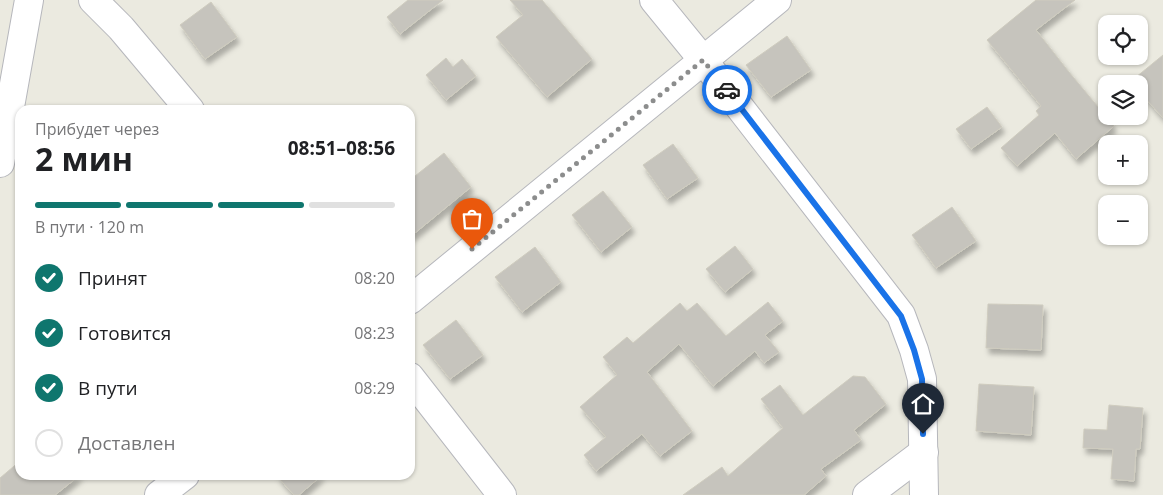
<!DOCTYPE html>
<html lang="ru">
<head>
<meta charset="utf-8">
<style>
	:root { --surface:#fff; --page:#f6f6f6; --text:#202124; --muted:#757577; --line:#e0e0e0; --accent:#0f766e }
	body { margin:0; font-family:"Open Sans",sans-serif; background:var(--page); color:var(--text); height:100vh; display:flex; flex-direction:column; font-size:19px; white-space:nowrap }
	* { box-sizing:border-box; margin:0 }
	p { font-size:16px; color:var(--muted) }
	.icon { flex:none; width:28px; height:28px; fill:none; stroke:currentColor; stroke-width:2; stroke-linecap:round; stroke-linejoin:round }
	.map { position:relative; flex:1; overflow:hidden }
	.drawer { position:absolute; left:15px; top:105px; width:400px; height:375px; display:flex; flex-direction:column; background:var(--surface); border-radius:15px; box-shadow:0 1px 4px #0004 }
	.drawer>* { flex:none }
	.buttons { position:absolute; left:1098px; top:15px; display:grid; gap:10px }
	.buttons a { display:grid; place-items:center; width:50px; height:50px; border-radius:10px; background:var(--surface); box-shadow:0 1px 4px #0004; font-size:25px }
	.pin { position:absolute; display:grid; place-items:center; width:42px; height:42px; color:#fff; margin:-51px -21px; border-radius:50% 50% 50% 0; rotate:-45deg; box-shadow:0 0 5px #0007 }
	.pin .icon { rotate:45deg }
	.courier { position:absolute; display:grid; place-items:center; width:50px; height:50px; margin:-25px; border:4px solid #1a73e8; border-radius:50%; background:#fff; color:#222; box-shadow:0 1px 6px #0007 }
	.headline em { font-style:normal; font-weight:700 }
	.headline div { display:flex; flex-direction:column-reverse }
	.headline { display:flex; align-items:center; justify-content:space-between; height:85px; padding:0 20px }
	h1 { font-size:32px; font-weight:700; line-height:38px }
	.bar { display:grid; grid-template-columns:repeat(4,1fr); gap:8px 5px; align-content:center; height:60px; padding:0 20px }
	.bar i { height:6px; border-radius:4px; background:var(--line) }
	.bar .selected { background:var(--accent) }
	.bar p { grid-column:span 4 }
	ol { padding:0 20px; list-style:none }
	li { display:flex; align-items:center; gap:15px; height:55px }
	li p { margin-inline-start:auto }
	li .icon { padding:5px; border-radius:50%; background:var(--accent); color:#fff; stroke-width:4 }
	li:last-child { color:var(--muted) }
	li i { width:28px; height:28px; border:2px solid var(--line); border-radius:50% }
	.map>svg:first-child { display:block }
	.building { fill:#c6c4bd; stroke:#cfccbf; filter:url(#shadow) }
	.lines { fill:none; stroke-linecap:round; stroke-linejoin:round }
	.minor-casing { stroke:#b6b7bc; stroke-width:30 }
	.minor { stroke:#fff; stroke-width:28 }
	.done { stroke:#8c8d8d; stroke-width:5; stroke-dasharray:0 9 }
	.route { stroke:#1a73e8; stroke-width:6 }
</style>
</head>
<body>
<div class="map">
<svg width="1163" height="495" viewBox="0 0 1163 495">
	<defs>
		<filter id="shadow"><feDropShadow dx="3" dy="5.5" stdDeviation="2.5" flood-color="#0004"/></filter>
	</defs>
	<rect width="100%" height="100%" fill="#ebeae0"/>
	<!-- building -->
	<g class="building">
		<path d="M 408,0 L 443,0 L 400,34 L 387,17 Z"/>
		<path d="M 510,0 L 542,0 L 592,59 L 547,97 L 496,37 L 523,15 Z"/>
		<path d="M 1036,0 L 1075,0 L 1036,30 L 1069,72 L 1114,126 L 1076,159 L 1055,133 L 1017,166 L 1001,148 L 1039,115 L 1036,111 L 1041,106 L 987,40 Z"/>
		<path d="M 211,2 L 237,37 L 205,59 L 180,25 Z"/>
		<path d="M 787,36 L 811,70 L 771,97 L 746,65 Z"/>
		<path d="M 1163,55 L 1163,118 L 1139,91 L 1139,84 L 1132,84 L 1130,82 Z"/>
		<path d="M 446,58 L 453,67 L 462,59 L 476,76 L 446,100 L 426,75 Z"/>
		<path d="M 987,107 L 1002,127 L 971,149 L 956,129 Z"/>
		<path d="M 673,144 L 698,178 L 667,199 L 643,165 Z"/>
		<path d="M 444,153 L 471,187 L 410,237 L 410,180 Z"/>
		<path d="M 603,191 L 632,227 L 601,252 L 572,215 Z"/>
		<path d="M 952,207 L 976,241 L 936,268 L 912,235 Z"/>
		<path d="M 735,246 L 753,269 L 725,292 L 706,269 Z"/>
		<path d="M 535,247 L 561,282 L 522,312 L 495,277 Z"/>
		<path d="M 768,302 L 783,321 L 765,335 L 779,352 L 764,363 L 755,351 L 713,386 L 679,344 L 647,372 L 692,431 L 660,456 L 642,434 L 596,471 L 584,455 L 606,437 L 580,407 L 617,375 L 603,357 L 627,337 L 633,343 L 680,303 L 687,311 L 697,303 L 726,336 Z"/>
		<path d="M 988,304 L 1043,305 L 1041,350 L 986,348 Z"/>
		<path d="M 456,320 L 483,355 L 450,379 L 423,345 Z"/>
		<path d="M 853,376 L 865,377 L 886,404 L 854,430 L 861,440 L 821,469 L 826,476 L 804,495 L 683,495 L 722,467 L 728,476 L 783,428 L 761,399 L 780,385 L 803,415 Z"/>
		<path d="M 979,384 L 1034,387 L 1031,435 L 976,431 Z"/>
		<path d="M 1109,405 L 1143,408 L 1140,449 L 1136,449 L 1134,481 L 1111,479 L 1113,449 L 1083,448 L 1084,429 L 1107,430 Z"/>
		<path d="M 20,461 L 20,475 L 80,475 L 55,495 L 0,495 L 0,478 Z"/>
		<path d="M 276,475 L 322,475 L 299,495 L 294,495 Z"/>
	</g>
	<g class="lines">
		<defs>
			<g id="minor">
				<path d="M 93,0 L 121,28 L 190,110"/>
				<path d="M 654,0 L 703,60 L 901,315 L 914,350 L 922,379 L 924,495"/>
				<path d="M 0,163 L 29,0"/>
				<path d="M 410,300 L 777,0"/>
				<path d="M 410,377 L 502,495"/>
				<path d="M 159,495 L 185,475"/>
				<path d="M 867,495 L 924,452"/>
			</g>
		</defs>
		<!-- minor casing -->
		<use href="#minor" class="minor-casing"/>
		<!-- minor -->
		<use href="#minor" class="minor"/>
	</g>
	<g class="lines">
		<!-- done -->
		<path class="done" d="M 472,249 L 703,60 L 727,90"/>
		<!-- route -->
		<path class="route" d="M 727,90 L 901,316 L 914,350 L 922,379 L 923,434"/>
	</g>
</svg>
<div class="buttons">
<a><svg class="icon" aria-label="locate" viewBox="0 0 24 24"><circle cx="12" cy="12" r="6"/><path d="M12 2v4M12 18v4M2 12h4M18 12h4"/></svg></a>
<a><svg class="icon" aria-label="layers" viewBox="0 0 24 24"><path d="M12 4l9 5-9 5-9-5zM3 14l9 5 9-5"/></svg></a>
<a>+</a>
<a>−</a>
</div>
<div class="pin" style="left:472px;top:249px;background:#ea580c"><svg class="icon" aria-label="bag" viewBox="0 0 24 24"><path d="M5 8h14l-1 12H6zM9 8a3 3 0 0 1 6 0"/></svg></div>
<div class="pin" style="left:923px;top:434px;background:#1f2937"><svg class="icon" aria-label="home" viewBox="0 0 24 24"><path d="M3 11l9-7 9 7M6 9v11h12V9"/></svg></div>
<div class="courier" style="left:727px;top:90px"><svg class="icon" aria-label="car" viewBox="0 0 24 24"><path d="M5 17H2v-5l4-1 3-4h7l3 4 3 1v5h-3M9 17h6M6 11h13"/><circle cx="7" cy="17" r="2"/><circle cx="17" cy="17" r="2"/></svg></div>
<section class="drawer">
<div class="headline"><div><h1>2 мин</h1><p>Прибудет через</p></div><em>08:51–08:56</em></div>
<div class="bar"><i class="selected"></i><i class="selected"></i><i class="selected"></i><i></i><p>В пути · 120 m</p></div>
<ol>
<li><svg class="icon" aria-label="check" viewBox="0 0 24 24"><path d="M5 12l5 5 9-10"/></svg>Принят<p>08:20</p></li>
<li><svg class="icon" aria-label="check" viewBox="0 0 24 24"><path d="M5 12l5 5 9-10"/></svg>Готовится<p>08:23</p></li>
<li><svg class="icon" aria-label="check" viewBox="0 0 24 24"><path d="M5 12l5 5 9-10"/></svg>В пути<p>08:29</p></li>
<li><i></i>Доставлен</li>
</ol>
</section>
</div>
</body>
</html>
